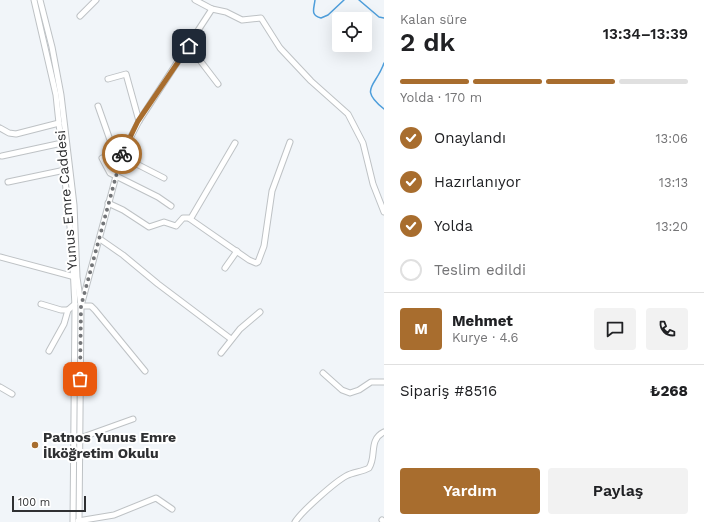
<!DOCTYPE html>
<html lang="tr">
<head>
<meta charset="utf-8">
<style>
	:root { --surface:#fff; --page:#f2f2f2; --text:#202124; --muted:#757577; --line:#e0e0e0; --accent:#a86d2e }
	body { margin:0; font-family:"Work Sans",sans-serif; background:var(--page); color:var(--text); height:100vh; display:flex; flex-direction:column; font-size:15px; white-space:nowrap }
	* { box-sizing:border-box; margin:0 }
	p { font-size:13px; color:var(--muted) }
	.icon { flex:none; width:22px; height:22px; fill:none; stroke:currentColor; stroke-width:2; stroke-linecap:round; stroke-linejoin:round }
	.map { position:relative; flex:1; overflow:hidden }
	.details { display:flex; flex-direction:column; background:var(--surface); width:320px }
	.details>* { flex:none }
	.tools { position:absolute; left:332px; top:12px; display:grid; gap:8px }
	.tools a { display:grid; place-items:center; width:40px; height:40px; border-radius:4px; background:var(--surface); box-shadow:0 4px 16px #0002; font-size:20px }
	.scale { position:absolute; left:12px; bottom:10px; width:74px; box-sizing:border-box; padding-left:4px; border:2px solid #2f3032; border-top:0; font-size:11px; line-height:14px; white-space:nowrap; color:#2f3032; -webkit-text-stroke:3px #fff; paint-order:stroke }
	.pin { position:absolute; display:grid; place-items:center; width:34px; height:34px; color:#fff; margin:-17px; border-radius:8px; box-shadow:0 2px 6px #0006 }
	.courier { position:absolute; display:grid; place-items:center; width:40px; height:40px; margin:-20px; border:3px solid #a86d2e; border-radius:50%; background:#fff; color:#222; box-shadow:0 1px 5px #0007 }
	.headline em { font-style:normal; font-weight:600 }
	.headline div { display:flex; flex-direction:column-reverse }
	.headline { display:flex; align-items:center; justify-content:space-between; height:68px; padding:0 16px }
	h1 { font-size:26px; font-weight:600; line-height:30px }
	.bar { display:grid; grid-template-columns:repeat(4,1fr); gap:6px 4px; align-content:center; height:48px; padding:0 16px }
	.bar i { height:5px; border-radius:3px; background:var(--line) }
	.bar .current { background:var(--accent) }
	.bar p { grid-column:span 4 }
	.line { display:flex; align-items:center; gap:10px; padding:0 16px; border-top:1px solid var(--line) }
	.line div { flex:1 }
	.round { display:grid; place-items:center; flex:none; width:42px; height:42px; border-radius:4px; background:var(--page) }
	ol { padding:0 16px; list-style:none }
	li { display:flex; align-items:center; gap:12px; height:44px }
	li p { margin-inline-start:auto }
	li .icon { padding:4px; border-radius:50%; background:var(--accent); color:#fff; stroke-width:4 }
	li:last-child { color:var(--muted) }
	li i { width:22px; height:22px; border:2px solid var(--line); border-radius:50% }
	.cta { display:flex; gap:8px; margin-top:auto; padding:8px 16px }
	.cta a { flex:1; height:46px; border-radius:4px; background:var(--accent); color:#fff; font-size:16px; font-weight:600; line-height:46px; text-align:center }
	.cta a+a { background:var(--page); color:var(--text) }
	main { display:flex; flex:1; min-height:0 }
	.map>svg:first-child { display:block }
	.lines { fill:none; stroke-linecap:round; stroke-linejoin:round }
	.stream { stroke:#4e9edb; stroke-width:1.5 }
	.minor-casing { stroke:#bec2c5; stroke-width:7 }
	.minor { stroke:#fff; stroke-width:5 }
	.done { stroke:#737578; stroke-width:4; stroke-dasharray:0 7.2 }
	.route { stroke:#a86d2e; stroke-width:5 }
	.poi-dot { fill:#a86d2e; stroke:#fff; stroke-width:1.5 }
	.labels { text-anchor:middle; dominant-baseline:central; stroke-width:4; stroke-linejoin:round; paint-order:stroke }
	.street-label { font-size:14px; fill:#2f3032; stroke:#fff }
	.poi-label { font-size:14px; font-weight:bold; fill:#2f3032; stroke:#fff; text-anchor:start }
</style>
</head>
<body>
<main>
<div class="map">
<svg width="384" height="522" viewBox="0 0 384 522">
	<rect width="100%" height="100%" fill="#f1f5f9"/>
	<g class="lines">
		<!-- stream -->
		<g class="stream">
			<path d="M 315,0 C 314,9 310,15 321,18 L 328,15 L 344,0"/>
			<path d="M 359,0 L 379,17 L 384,18"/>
			<path d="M 384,63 C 376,87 358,88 384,109"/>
		</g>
		<defs>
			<g id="minor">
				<path d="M 34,0 L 56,95 L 72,246 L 75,307 L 73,522"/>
				<path d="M 40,0 L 52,47 L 61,95 L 74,205 L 77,277 L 81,306 L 79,522"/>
				<path d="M 195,0 L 212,9 L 226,12 L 242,20 L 261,18 L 280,48 L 311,81 L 348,114 L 363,143 L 373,184 L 384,212"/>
				<path d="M 80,16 L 96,0"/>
				<path d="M 189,46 L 218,84"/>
				<path d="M 108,79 L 126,74 L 139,121"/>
				<path d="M 98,106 L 110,140 L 113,143 L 126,144"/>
				<path d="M 0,128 L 9,133 L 16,134 L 59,123"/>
				<path d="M 2,156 L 62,143"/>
				<path d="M 121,156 L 164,178"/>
				<path d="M 102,158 L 110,173 L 158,197 L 171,206"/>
				<path d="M 8,182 L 65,170"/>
				<path d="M 108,203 L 123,210 L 149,227 L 164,222 L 176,226 L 183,218 L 191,218 L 235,143"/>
				<path d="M 190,219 L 249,260 L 256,263 L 258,262 L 264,246 L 272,191 L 290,142"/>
				<path d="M 100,239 L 123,255 L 158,284 L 231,339"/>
				<path d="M 0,257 L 75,277"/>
				<path d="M 225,268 L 237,251"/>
				<path d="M 41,304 L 61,310 L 68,310"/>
				<path d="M 49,351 L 64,324 L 68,310 L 75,304"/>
				<path d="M 221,353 L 240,329 L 260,312"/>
				<path d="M 145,371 L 95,310 L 91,306 L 81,306 L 122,154 L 139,121 L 212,9"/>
				<path d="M 323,373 L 342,390 L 350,393 L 359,390 L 371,382 L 384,382"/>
				<path d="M 0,387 L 12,394"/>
				<path d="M 80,438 L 133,419"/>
				<path d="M 382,520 L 384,522"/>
				<path d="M 78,521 L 114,515 L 156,498 L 172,509"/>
				<path d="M 295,522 C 302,511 335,482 346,476 C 353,472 362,472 369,468 C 377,456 368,440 384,432"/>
			</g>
		</defs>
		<!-- minor casing -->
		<use href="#minor" class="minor-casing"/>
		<!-- minor -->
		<use href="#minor" class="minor"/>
	</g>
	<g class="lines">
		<!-- done -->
		<path class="done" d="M 80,379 L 81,306 L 122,154"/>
		<!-- route -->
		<path class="route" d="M 122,154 L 138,121 L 189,46"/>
	</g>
	<!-- markers -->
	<circle class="poi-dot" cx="35" cy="445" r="4"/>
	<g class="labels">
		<!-- street labels -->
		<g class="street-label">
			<text transform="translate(66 200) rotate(-95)">Yunus Emre Caddesi</text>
		</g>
		<!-- poi labels -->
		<g class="poi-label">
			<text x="43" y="437">Patnos Yunus Emre<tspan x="43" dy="16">İlköğretim Okulu</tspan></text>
		</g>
	</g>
</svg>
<div class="tools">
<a><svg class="icon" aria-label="locate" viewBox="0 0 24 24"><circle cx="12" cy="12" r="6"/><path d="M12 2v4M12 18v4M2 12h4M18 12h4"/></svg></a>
</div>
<div class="scale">100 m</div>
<div class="pin" style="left:80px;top:379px;background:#ea580c"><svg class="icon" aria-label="bag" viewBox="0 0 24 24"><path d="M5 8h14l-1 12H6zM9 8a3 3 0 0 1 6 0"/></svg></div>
<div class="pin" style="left:189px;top:46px;background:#1f2937"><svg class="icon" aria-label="home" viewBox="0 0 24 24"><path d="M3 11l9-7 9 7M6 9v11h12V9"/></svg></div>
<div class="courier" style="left:122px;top:154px"><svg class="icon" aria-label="bike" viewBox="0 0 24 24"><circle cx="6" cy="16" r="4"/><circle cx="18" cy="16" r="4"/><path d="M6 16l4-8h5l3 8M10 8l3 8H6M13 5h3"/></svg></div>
</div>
<section class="details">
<div class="headline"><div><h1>2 dk</h1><p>Kalan süre</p></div><em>13:34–13:39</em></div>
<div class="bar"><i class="current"></i><i class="current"></i><i class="current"></i><i></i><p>Yolda · 170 m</p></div>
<ol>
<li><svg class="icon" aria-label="check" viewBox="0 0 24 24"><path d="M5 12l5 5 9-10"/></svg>Onaylandı<p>13:06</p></li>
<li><svg class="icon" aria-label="check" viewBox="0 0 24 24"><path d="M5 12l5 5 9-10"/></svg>Hazırlanıyor<p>13:13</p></li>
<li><svg class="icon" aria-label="check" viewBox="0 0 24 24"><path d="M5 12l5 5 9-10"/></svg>Yolda<p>13:20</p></li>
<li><i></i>Teslim edildi</li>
</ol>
<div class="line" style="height:72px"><b class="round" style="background:var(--accent);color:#fff">M</b><div><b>Mehmet</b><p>Kurye · 4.6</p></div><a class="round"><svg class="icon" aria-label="chat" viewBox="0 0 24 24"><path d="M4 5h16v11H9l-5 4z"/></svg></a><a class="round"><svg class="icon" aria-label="phone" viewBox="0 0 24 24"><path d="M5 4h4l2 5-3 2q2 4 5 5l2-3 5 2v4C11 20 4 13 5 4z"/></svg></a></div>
<div class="line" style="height:52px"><div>Sipariş #8516</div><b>₺268</b></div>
<div class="cta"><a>Yardım</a><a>Paylaş</a></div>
</section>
</main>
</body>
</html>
